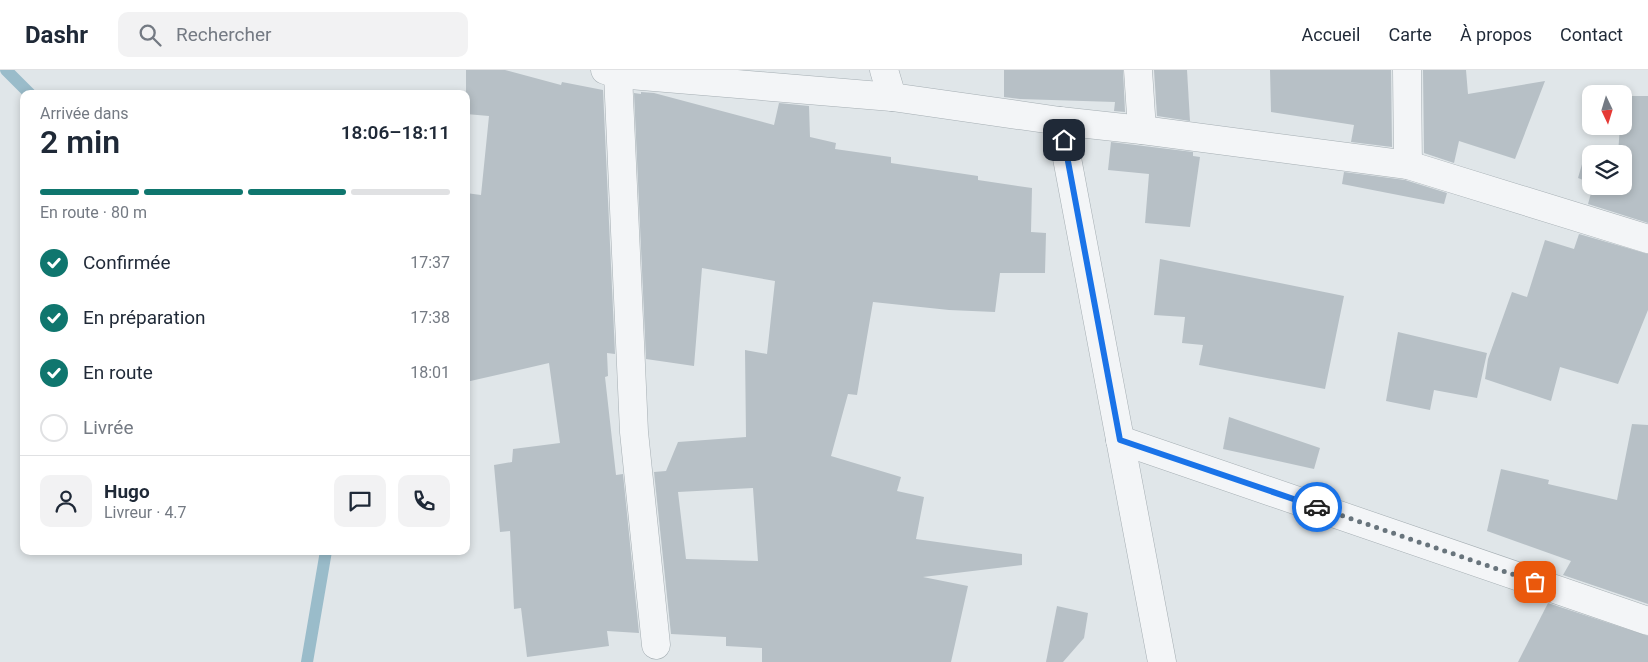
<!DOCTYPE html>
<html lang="fr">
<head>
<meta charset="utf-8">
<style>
	:root { --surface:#fff; --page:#f2f2f3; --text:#1f2937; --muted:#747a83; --line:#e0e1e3; --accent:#0f766e }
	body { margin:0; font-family:Roboto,sans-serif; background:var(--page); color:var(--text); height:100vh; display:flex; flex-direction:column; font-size:19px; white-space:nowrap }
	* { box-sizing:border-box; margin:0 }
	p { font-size:16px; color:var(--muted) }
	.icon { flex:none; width:28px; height:28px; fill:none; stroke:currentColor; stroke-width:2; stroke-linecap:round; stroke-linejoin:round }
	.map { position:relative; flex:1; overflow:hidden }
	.panel { position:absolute; left:20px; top:20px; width:450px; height:465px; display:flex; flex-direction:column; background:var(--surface); border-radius:10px; box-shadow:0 2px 8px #0003 }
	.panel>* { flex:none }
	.needle { width:32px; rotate:176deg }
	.tools { position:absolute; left:1582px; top:15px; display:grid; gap:10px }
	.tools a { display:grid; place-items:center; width:50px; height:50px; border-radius:10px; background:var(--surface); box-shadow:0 2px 8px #0003; font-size:25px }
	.pin { position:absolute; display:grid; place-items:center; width:42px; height:42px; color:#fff; margin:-21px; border-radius:10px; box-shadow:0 2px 8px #0006 }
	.courier { position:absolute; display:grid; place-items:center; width:50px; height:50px; margin:-25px; border:4px solid #1a73e8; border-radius:50%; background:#fff; color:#222; box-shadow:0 1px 6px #0007 }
	.headline em { font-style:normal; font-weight:600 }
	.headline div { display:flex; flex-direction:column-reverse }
	.headline { display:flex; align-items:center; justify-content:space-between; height:85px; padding:0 20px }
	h1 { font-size:32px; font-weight:600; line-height:38px }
	.bar { display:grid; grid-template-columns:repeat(4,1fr); gap:8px 5px; align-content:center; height:60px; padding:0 20px }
	.bar i { height:6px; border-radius:4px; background:var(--line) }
	.bar .active { background:var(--accent) }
	.bar p { grid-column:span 4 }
	.line { display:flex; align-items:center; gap:12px; padding:0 20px; border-top:1px solid var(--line) }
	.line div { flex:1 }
	.round { display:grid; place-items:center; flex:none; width:52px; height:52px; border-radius:10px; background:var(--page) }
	ol { padding:0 20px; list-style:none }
	li { display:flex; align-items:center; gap:15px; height:55px }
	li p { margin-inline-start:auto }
	li .icon { padding:5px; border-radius:50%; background:var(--accent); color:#fff; stroke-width:4 }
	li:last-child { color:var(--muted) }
	li i { width:28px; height:28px; border:2px solid var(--line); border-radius:50% }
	header { display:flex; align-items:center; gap:30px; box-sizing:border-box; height:70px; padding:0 25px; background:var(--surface); border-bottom:1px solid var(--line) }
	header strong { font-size:24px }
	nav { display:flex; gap:28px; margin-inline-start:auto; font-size:18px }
	.search { width:350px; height:45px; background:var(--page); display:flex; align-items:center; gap:12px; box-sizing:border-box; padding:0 18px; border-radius:10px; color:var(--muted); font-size:19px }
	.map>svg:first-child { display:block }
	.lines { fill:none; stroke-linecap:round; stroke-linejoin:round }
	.stream { stroke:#9abcca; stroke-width:12 }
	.building { fill:#b7c0c6; fill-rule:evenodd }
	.minor-casing { stroke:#a5aeb3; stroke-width:29 }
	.minor { stroke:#f3f5f7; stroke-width:28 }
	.done { stroke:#68747c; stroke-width:5; stroke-dasharray:0 9 }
	.route { stroke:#1a73e8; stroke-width:6 }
</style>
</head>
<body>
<header>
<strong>Dashr</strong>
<div class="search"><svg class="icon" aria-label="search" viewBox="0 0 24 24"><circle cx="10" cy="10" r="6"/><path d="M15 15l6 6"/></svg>Rechercher</div>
<nav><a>Accueil</a><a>Carte</a><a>À propos</a><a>Contact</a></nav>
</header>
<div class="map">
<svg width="1648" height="592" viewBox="0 0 1648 592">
	<rect width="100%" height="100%" fill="#e0e6e9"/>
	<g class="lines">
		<!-- stream -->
		<g class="stream">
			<path d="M 6,0 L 30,24"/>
			<path d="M 307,592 L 326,481"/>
		</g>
	</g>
	<!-- building -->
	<g class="building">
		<path d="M 466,0 L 505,0 L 561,15 L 562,12 L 603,20 L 615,284 L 607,283 L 608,306 L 605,307 L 616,405 L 623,404 L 639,563 L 607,561 L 609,576 L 527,587 L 521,538 L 514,539 L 510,461 L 500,462 L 494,395 L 512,392 L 513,379 L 560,373 L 549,293 L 466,312 L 466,123 L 481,125 L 489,46 L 466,44 Z"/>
		<path d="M 1004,0 L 1123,0 L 1125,42 L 1114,41 L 1115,32 L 1020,29 L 1004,27 Z"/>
		<path d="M 1154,0 L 1187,0 L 1190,51 L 1157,46 Z"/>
		<path d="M 1270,0 L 1391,0 L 1392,77 L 1351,72 L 1354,55 L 1271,42 Z"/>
		<path d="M 1423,0 L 1466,0 L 1468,24 L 1545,11 L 1515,89 L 1459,71 L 1454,93 L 1424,83 Z"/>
		<path d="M 641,22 L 654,23 L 774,55 L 779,33 L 809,36 L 810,67 L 836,73 L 835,79 L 891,87 L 891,93 L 978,106 L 978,110 L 1032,118 L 1031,162 L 1046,163 L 1045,203 L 1000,203 L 995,242 L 949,240 L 873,232 L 857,325 L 848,324 L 831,386 L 901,407 L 897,421 L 924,427 L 916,469 L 1022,484 L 1022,495 L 923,507 L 968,516 L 951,592 L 762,592 L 762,578 L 726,576 L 726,567 L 671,564 L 654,402 L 666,401 L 678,372 L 746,367 L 745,280 L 767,284 L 775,211 L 702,198 L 694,296 L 646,289 L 634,23 L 641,24 ZM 753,418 L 758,491 L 686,489 L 678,422 Z"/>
		<path d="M 1624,26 L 1648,26 L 1648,153 L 1588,134 L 1593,116 L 1624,116 L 1624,84 L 1618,84 L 1620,56 L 1624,56 Z"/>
		<path d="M 1111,72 L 1193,82 L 1193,86 L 1200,87 L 1190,157 L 1145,153 L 1149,104 L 1108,100 Z"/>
		<path d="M 1587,77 L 1608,84 L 1591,84 L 1591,113 L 1578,108 Z"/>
		<path d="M 1344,102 L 1405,110 L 1447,123 L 1444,134 L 1342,114 Z"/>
		<path d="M 1579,164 L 1648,184 L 1648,240 L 1618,314 L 1560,297 L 1551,331 L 1485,309 L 1488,289 L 1512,222 L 1527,227 L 1545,170 L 1574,179 Z"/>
		<path d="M 1160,189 L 1344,226 L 1325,319 L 1199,295 L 1203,275 L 1182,273 L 1185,247 L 1154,245 Z"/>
		<path d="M 1398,262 L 1487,283 L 1477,328 L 1434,320 L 1430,340 L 1386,331 Z"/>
		<path d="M 1229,347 L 1320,378 L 1314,399 L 1223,379 Z"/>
		<path d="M 1632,354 L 1648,355 L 1648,534 L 1563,505 L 1571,491 L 1487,461 L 1501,399 L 1549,410 L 1548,414 L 1617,430 Z"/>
		<path d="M 1548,533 L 1648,566 L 1648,592 L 1518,592 Z"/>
		<path d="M 1057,536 L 1088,543 L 1084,568 L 1063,592 L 1046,592 Z"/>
	</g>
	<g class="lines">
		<defs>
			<g id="minor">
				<path d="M 605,0 L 618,4 L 892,27 L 1060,51 L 1142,60 L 1408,95 L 1648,169"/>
				<path d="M 884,0 L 892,27"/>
				<path d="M 1138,0 L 1142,60"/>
				<path d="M 1407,0 L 1408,95"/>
				<path d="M 618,4 L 634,362 L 656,575"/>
				<path d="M 1060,51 L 1162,592"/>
				<path d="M 1120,370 L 1648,551"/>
			</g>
		</defs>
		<!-- minor casing -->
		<use href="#minor" class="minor-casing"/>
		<!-- minor -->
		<use href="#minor" class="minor"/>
	</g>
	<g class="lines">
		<!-- done -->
		<path class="done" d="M 1317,437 L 1535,512"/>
		<!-- route -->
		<path class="route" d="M 1064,70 L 1120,370 L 1317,437"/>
	</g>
</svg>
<div class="tools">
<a><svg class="needle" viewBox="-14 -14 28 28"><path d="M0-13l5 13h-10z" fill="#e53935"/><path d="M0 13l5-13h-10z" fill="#747a83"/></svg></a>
<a><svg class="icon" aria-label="layers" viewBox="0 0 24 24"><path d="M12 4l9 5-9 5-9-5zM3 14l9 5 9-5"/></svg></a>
</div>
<div class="pin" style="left:1535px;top:512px;background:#ea580c"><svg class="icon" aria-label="bag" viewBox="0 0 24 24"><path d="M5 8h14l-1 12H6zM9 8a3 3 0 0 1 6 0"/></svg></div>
<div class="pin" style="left:1064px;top:70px;background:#1f2937"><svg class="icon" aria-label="home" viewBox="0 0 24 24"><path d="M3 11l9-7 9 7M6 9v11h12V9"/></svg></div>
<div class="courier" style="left:1317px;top:437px"><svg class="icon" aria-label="car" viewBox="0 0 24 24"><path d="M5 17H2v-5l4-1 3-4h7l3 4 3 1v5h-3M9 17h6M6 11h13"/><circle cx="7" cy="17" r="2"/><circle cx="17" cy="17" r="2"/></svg></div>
<section class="panel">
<div class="headline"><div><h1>2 min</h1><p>Arrivée dans</p></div><em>18:06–18:11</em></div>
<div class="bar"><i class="active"></i><i class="active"></i><i class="active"></i><i></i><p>En route · 80 m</p></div>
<ol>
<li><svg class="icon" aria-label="check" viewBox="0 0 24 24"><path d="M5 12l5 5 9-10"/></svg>Confirmée<p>17:37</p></li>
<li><svg class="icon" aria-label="check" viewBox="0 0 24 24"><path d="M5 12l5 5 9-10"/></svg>En préparation<p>17:38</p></li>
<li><svg class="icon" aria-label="check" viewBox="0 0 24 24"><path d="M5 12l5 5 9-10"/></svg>En route<p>18:01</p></li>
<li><i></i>Livrée</li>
</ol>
<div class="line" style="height:90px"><a class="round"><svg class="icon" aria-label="person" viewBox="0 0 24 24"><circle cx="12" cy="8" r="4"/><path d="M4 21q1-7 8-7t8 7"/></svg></a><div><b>Hugo</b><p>Livreur · 4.7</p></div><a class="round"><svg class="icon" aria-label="chat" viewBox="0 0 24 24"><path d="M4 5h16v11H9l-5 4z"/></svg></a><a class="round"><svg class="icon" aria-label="phone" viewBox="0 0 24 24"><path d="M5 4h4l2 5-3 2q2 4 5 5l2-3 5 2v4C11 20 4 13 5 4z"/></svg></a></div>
</section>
</div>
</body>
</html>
